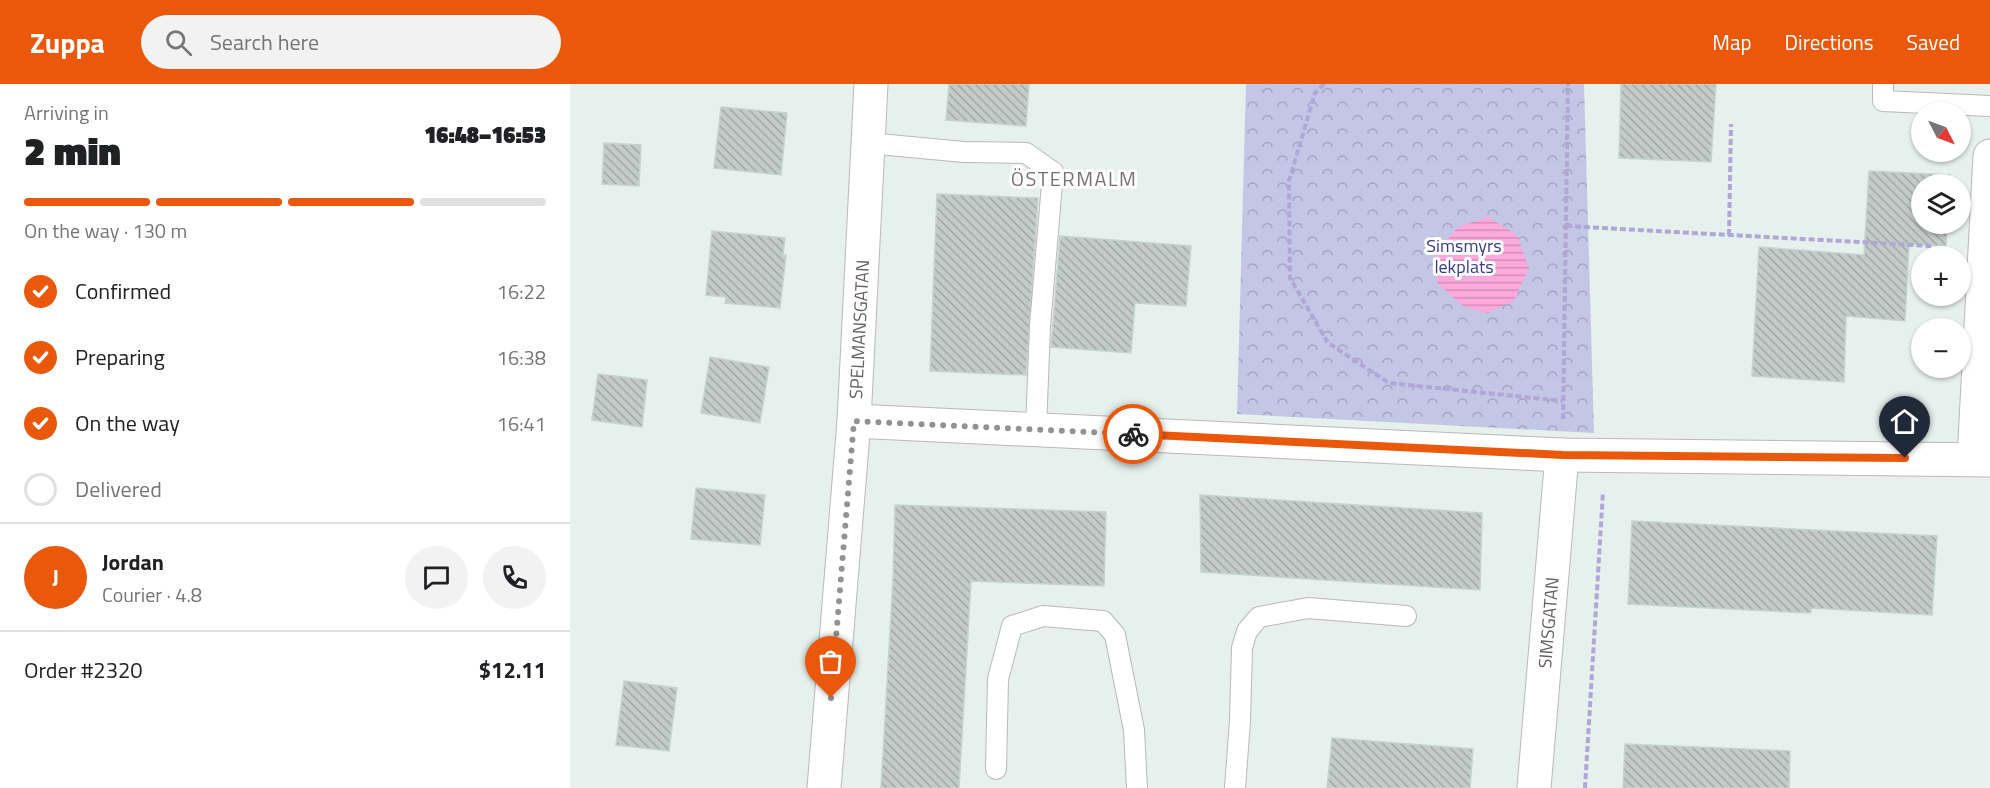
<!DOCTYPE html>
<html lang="en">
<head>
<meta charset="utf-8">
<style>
	:root { --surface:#fff; --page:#f2f2f2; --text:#202124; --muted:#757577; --line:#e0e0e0; --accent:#ea580c }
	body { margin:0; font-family:"Titillium Web",sans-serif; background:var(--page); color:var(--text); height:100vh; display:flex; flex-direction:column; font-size:22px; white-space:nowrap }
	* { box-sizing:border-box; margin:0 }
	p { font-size:20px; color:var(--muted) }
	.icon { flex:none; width:33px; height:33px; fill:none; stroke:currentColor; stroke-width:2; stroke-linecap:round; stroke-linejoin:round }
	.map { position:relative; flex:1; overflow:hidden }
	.side { display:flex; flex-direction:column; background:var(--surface); width:570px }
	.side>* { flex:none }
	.needle { width:39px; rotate:132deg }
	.fabs { position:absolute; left:1341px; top:18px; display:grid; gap:12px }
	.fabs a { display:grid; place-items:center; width:60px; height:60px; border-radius:50%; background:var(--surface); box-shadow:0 2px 4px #0004; font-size:30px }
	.pin { position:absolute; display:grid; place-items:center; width:51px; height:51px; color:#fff; margin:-62px -26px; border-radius:50% 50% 50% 0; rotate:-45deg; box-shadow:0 0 6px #0007 }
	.pin .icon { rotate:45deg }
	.courier { position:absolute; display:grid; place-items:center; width:60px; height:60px; margin:-30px; border:4px solid #ea580c; border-radius:50%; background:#fff; color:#222; box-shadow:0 2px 8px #0007 }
	.summary em { font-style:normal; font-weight:800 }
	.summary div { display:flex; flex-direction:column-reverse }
	.summary { display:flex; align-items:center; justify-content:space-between; height:102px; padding:0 24px }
	h1 { font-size:39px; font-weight:800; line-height:45px }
	.bar { display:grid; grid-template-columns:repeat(4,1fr); gap:9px 6px; align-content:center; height:72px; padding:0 24px }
	.bar i { height:8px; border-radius:4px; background:var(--line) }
	.bar .current { background:var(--accent) }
	.bar p { grid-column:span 4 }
	.line { display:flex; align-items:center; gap:15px; padding:0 24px; border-top:2px solid var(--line) }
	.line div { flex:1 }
	.round { display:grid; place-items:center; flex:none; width:63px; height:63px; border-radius:32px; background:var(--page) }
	ol { padding:0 24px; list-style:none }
	li { display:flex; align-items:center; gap:18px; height:66px }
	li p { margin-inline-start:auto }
	li .icon { padding:6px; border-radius:50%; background:var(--accent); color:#fff; stroke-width:4 }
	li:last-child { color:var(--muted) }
	li i { width:33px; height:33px; border:3px solid var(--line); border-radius:50% }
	header { display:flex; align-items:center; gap:36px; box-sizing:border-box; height:84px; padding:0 30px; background:var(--accent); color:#fff }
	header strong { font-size:28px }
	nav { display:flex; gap:33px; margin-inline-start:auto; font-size:21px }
	.search { width:420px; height:54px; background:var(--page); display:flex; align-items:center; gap:15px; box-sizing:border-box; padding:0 21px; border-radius:33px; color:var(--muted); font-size:22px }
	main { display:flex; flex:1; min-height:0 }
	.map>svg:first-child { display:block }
	.forest { fill:url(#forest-crowns) }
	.water { fill:url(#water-rules) }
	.building { fill:url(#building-back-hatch); stroke:#c5d4ce; stroke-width:1.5 }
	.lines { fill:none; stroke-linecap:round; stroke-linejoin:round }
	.lane-casing { stroke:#bdb7b9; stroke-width:22 }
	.street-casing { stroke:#bdb7b9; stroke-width:35 }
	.path { stroke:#b0a7d8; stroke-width:4; stroke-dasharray:6 3; stroke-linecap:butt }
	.lane { stroke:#fff; stroke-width:20 }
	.street { stroke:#fff; stroke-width:33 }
	.done { stroke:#939193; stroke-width:6; stroke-dasharray:0 10.8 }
	.route { stroke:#ea580c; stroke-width:8 }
	.labels { text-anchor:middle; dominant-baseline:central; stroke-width:6; stroke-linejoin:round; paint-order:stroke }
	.park-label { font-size:18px; fill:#393b8a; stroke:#fff }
	.street-label { font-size:18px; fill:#665e62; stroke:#fff }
	.neighbourhood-label { font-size:20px; letter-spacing:1.5px; fill:#786f74; stroke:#fff }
</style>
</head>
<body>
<header>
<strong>Zuppa</strong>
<div class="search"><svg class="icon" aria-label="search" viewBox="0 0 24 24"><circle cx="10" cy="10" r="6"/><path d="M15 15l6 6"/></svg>Search here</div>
<nav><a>Map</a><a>Directions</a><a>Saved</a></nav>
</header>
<main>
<section class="side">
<div class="summary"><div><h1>2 min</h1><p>Arriving in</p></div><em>16:48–16:53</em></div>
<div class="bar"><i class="current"></i><i class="current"></i><i class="current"></i><i></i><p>On the way · 130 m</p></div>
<ol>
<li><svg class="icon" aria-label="check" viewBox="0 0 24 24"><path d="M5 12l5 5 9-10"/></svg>Confirmed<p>16:22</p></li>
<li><svg class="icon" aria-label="check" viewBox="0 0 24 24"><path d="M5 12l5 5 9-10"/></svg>Preparing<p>16:38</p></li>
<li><svg class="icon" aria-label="check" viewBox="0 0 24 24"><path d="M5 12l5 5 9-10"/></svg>On the way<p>16:41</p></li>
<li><i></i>Delivered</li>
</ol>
<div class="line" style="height:108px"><b class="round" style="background:var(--accent);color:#fff">J</b><div><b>Jordan</b><p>Courier · 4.8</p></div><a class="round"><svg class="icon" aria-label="chat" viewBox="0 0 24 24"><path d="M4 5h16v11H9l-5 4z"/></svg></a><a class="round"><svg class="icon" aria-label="phone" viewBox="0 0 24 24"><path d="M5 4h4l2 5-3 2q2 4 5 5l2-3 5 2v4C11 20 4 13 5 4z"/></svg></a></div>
<div class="line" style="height:78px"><div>Order #2320</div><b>$12.11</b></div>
</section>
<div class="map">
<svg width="1420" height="704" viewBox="0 0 1420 704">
	<defs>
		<pattern id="forest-crowns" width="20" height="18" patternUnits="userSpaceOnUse" patternTransform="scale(1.5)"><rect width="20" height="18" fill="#c4c6e6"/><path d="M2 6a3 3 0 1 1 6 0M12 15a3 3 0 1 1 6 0" fill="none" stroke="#a3a4be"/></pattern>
		<pattern id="water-rules" width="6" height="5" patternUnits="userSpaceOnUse" patternTransform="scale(1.5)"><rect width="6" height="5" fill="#fda9de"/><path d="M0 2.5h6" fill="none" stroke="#d18db7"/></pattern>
		<pattern id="building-back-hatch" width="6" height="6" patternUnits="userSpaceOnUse" patternTransform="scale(1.5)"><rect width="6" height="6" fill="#c3cbc8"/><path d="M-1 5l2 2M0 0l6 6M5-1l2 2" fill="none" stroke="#a2a8a6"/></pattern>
	</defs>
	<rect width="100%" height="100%" fill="#e6f0ed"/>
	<!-- forest -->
	<path class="forest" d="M 676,0 L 1014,0 L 1024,349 L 667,330 Z"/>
	<!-- water -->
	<path class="water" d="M 918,133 L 947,151 L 959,184 L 944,217 L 918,229 L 894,223 L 867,199 L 867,169 L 888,143 Z"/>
	<!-- building -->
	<g class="building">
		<path d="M 379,0 L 459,0 L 456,42 L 376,36 Z"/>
		<path d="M 1051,0 L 1146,0 L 1141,78 L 1049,74 Z"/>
		<path d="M 151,23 L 217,29 L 211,91 L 144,84 Z"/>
		<path d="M 34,59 L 71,61 L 69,102 L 32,100 Z"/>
		<path d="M 1299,87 L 1380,91 L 1379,100 L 1352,100 L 1352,140 L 1377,140 L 1376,162 L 1339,160 L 1335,237 L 1276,232 L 1274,298 L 1182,292 L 1189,163 L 1294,171 Z"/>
		<path d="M 367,110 L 468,114 L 456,291 L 360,287 Z"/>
		<path d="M 142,147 L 215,154 L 213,171 L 216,171 L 210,224 L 155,219 L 156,213 L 136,211 Z"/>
		<path d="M 490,152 L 621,162 L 616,222 L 565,219 L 561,269 L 481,263 Z"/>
		<path d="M 140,273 L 199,283 L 190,339 L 131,329 Z"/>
		<path d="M 28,290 L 77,296 L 72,343 L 22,336 Z"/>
		<path d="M 126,404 L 195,411 L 190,461 L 121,455 Z"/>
		<path d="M 630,411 L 912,429 L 910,506 L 631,488 Z"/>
		<path d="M 325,421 L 536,428 L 534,502 L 401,497 L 389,704 L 311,704 L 323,495 Z"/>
		<path d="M 1062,437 L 1367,452 L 1362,531 L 1241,524 L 1241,529 L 1058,520 Z"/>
		<path d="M 54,597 L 107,604 L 99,667 L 46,661 Z"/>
		<path d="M 762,654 L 903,665 L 900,704 L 757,704 Z"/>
		<path d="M 1055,660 L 1220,667 L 1219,704 L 1053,704 Z"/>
	</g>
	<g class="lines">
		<defs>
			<g id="lane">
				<path d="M 1313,0 L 1313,17 L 1420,22"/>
				<path d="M 298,59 L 394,68 L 456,69 L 483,88 L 470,242 L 466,345"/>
				<path d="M 426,685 L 428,595 L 442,542 L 473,532 L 533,537 L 545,551 L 564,646 L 567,704"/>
				<path d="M 665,704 L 670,637 L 672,564 L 677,547 L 689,533 L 738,524 L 836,532"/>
			</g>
			<g id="street">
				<path d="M 284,337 L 992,371 L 1420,376"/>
				<path d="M 1404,375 L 1420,72"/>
				<path id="s1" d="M 254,704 L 284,337 L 301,0"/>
				<path id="s2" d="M 964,704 L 992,371"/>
			</g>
		</defs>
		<!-- lane casing -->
		<use href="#lane" class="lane-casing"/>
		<!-- street casing -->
		<use href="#street" class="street-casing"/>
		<!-- path -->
		<g class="path">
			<path d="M 754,0 L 745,9 L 719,97 L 720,194 L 758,259 L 819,299 L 993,317"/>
			<path d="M 996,142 L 1361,162"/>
			<path d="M 1159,151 L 1161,40"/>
			<path d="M 993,335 L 998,0"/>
			<path d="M 1015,704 L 1033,408"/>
		</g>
		<!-- lane -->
		<use href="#lane" class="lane"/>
		<!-- street -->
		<use href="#street" class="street"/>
	</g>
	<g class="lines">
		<!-- done -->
		<path class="done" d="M 261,614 L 284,337 L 563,350"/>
		<!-- route -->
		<path class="route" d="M 563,350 L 993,371 L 1335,374"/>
	</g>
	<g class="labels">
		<!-- park labels -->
		<g class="park-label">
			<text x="894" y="161">Simsmyrs<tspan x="894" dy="21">lekplats</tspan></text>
		</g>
		<!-- street labels -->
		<g class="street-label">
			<text stroke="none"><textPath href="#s1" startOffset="460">SPELMANSGATAN</textPath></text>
			<text stroke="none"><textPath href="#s2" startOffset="166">SIMSGATAN</textPath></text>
		</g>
		<!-- neighbourhood labels -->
		<g class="neighbourhood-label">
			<text x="504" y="94">ÖSTERMALM</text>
		</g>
	</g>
</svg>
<div class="fabs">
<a><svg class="needle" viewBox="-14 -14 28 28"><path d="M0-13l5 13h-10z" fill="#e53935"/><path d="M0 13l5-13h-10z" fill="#757577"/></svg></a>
<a><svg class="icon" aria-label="layers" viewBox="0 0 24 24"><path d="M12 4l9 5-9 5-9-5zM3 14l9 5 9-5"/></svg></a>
<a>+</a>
<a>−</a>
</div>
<div class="pin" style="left:261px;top:614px;background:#ea580c"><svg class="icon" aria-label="bag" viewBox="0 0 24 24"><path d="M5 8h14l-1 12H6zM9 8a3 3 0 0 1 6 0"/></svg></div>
<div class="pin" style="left:1335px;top:374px;background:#1f2937"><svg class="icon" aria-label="home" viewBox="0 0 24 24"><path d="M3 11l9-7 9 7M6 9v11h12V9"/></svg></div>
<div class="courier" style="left:563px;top:350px"><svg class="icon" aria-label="bike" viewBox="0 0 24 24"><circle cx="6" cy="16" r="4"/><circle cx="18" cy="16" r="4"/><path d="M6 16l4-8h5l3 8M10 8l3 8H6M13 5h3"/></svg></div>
</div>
</main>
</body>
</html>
